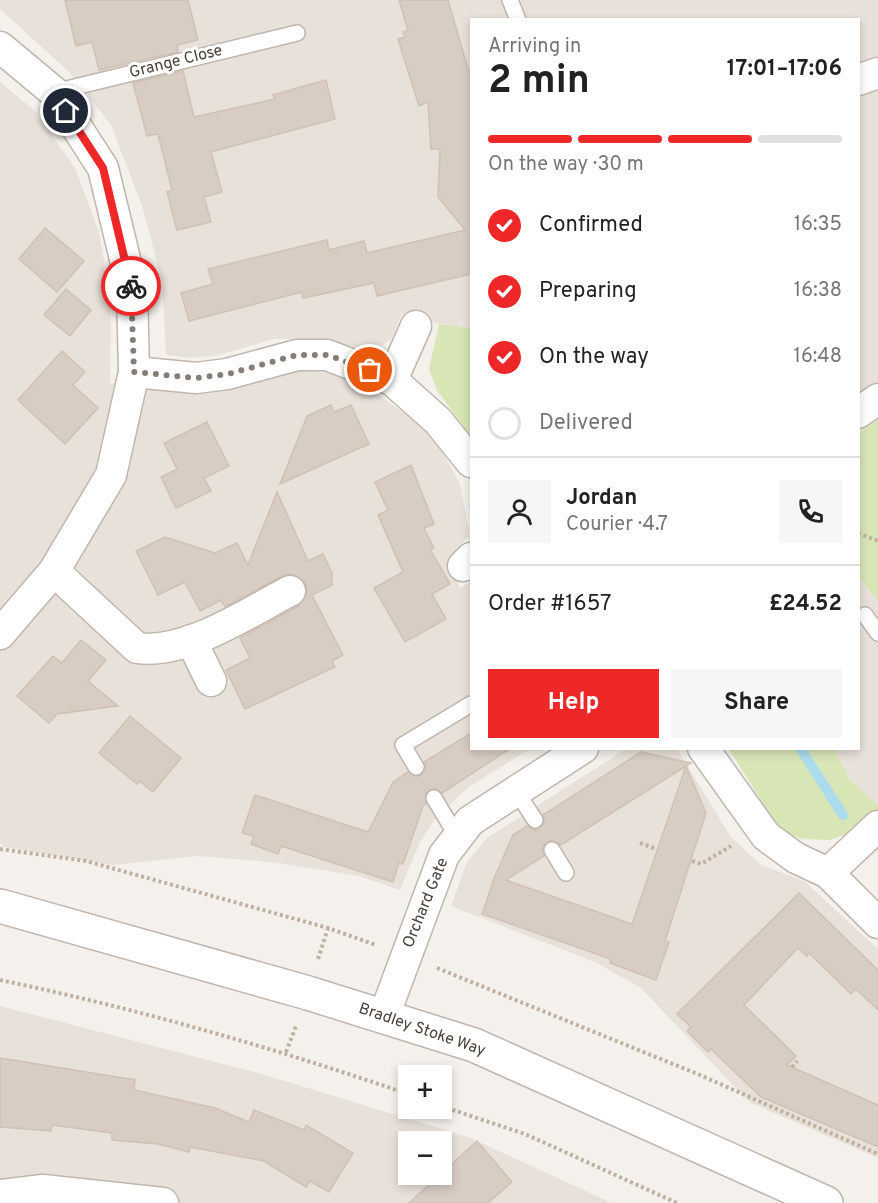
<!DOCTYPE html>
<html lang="en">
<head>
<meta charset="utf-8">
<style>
	:root { --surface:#fff; --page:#f6f6f6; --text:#222; --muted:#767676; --line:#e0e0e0; --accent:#ee2829 }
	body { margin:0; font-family:Overpass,sans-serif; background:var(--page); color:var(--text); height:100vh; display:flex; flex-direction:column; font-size:22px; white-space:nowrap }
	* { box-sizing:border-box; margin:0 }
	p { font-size:20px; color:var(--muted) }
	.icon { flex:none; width:33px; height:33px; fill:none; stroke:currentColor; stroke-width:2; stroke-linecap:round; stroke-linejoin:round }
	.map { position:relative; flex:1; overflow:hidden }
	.sheet { position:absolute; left:470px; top:18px; width:390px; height:732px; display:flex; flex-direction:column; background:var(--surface); border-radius:0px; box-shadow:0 3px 9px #0003 }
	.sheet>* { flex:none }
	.buttons { position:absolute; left:398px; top:1065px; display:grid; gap:12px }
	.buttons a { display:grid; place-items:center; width:54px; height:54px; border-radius:0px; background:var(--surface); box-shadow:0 3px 9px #0003; font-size:30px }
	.pin { position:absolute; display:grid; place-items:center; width:51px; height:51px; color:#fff; margin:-26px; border:3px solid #fff; border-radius:50%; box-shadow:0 2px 6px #0007 }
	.courier { position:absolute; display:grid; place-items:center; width:60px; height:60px; margin:-30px; border:4px solid #ee2829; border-radius:50%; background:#fff; color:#222; box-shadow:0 2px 8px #0007 }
	.head em { font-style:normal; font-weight:700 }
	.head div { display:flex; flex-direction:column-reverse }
	.head { display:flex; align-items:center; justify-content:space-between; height:102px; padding:0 18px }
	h1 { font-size:39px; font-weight:700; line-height:45px }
	.bar { display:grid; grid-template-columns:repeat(4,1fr); gap:9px 6px; align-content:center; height:72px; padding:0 18px }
	.bar i { height:8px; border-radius:4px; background:var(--line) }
	.bar .current { background:var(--accent) }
	.bar p { grid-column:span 4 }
	.line { display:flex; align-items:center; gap:15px; padding:0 18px; border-top:2px solid var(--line) }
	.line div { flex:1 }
	.round { display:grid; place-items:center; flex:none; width:63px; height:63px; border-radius:0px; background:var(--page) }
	ol { padding:0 18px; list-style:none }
	li { display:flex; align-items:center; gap:18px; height:66px }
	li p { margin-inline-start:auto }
	li .icon { padding:6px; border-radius:50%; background:var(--accent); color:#fff; stroke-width:4 }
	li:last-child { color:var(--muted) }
	li i { width:33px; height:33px; border:3px solid var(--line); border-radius:50% }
	.cta { display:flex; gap:12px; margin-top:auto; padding:12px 18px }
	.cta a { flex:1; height:69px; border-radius:0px; background:var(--accent); color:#fff; font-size:24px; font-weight:700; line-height:69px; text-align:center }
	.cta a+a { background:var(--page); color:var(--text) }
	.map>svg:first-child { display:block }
	.residential { fill:#e8e1d9; fill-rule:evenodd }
	.green { fill:#d8e6b6 }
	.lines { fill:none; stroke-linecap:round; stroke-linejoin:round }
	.stream { stroke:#abdced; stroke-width:10 }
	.building { fill:#d8cdc3; stroke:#d0c1b4; stroke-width:1.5; fill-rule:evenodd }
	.service-casing { stroke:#bfb6ad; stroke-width:18 }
	.minor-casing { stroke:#bfb6ad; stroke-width:33 }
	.tertiary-casing { stroke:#bfb6ad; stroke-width:36 }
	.path { stroke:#c0b09f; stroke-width:4; stroke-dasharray:3 3; stroke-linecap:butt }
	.service { stroke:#fff; stroke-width:15 }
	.minor { stroke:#fff; stroke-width:30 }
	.tertiary { stroke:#fff; stroke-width:33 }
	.done { stroke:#847e77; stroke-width:6; stroke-dasharray:0 10.8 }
	.route { stroke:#ee2829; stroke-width:8 }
	.labels { text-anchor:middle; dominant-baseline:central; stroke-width:6; stroke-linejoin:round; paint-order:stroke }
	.street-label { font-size:16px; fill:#484039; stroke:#fff }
</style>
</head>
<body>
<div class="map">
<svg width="878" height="1203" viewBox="0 0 878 1203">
	<rect width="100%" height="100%" fill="#f4f0eb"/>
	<!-- residential -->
	<g class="residential">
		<path d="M 0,0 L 878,0 L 878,386 L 858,400 L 858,20 L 471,20 L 471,328 L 439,324 L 402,314 L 391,339 L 378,348 L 362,348 L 311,339 L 274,339 L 218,355 L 192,358 L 166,355 L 162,281 L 142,206 L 111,125 L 68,71 L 0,9 Z"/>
		<path d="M 0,82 L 34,110 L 75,168 L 99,232 L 111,300 L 110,383 L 185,390 L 264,373 L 303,369 L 340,375 L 370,389 L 432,433 L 460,484 L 470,535 L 449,557 L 460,588 L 471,582 L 471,748 L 530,749 L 469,787 L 438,815 L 420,842 L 400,890 L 359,876 L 271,862 L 197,856 L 114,865 L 5,847 L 0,843 Z"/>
		<path d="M 858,577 L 878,601 L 878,805 L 850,780 L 834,749 L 858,748 Z"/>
		<path d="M 626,749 L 677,749 L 731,837 L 761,865 L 804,881 L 878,949 L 878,1158 L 749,1102 L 641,988 L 595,962 L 451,906 L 467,862 L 487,838 Z"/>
		<path d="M 0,1006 L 262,1074 L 468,1137 L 612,1203 L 0,1203 ZM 408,1142 L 441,1142 L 441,1174 L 408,1174 Z"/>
	</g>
	<!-- green -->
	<g class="green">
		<path d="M 439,324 L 471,328 L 471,437 L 437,390 L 429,369 Z"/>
		<path d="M 878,420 L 878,601 L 858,577 L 858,433 Z"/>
		<path d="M 729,749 L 834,749 L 850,780 L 878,805 L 878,811 L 848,834 L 829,840 L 802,839 L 779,829 Z"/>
	</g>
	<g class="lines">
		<!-- stream -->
		<path class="stream" d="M 800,748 L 843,815"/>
	</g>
	<!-- building -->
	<g class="building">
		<path d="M 65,0 L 188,0 L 198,40 L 177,45 L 178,52 L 99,70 L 92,42 L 76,46 Z"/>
		<path d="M 399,0 L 448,0 L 471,79 L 471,274 L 377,296 L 374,283 L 303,298 L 302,292 L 189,321 L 181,293 L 213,284 L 208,269 L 327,240 L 329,250 L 364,241 L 367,253 L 465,230 L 438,197 L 440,149 L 431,149 L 428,102 L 419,106 L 398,39 L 405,37 L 403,32 L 408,31 Z"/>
		<path d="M 183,71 L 194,117 L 275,99 L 273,95 L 326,80 L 335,119 L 211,152 L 222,192 L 204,197 L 211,222 L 177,230 L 167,192 L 172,190 L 158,134 L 147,136 L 133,83 Z"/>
		<path d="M 45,228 L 84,261 L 57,292 L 19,259 Z"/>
		<path d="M 66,289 L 91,310 L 70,336 L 44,315 Z"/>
		<path d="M 62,351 L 85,372 L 73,385 L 98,408 L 65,444 L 18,400 Z"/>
		<path d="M 331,405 L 334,412 L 351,405 L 369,444 L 280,484 L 307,416 Z"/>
		<path d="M 207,422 L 229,466 L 204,478 L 211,491 L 176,508 L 161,477 L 177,469 L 164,443 Z"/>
		<path d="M 411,465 L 434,524 L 424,528 L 434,548 L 430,549 L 450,584 L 432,594 L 446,619 L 405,642 L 374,588 L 403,572 L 378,515 L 388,510 L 375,482 Z"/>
		<path d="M 277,492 L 308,561 L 323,554 L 332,573 L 332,585 L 312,595 L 343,655 L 332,661 L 335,667 L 245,709 L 226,670 L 250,658 L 240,638 L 299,606 L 307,592 L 305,582 L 291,574 L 282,576 L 225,607 L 221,600 L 200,611 L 185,582 L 158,595 L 136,551 L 165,537 L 215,553 L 237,543 L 248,565 Z"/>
		<path d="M 81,640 L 106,660 L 88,681 L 118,706 L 57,714 L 49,723 L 17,696 L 53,656 L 62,663 Z"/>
		<path d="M 130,716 L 181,758 L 153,792 L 139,781 L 137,784 L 99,753 Z"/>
		<path d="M 471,733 L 471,748 L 511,748 L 442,793 L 434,788 L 426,793 L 426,804 L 423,806 L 403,864 L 399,863 L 393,882 L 281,846 L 278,854 L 251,844 L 254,836 L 242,833 L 255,795 L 368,832 L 393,782 L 408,772 L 416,777 L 421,775 L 426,767 L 424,762 Z"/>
		<path d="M 641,752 L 691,763 L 686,766 L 706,813 L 665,941 L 669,942 L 656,980 L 610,963 L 611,959 L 482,914 L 495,876 L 513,835 L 527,826 L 535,830 L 541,828 L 545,820 L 543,815 ZM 686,766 L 632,924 L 506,880 L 544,856 L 542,850 L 546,842 L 552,840 L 561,845 Z"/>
		<path d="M 799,893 L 878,970 L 878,1010 L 856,989 L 851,994 L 809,953 L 807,956 L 798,948 L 744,1005 L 796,1056 L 787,1065 L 878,1105 L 878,1147 L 761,1097 L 711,1049 L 708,1052 L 687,1031 L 691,1027 L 677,1014 Z"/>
		<path d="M 0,1058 L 135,1080 L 134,1090 L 215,1108 L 249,1122 L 254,1110 L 304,1130 L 306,1125 L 353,1153 L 329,1192 L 310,1181 L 306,1187 L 264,1161 L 190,1147 L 189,1152 L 158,1144 L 112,1140 L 112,1133 L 52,1125 L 51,1131 L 0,1127 Z"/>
		<path d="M 477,1141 L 512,1182 L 488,1203 L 409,1203 Z"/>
	</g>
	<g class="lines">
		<defs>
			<g id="service">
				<path d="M 510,0 L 518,20"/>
				<path d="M 54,92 L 297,33"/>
				<path d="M 865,615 L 878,633"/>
				<path d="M 416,767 L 403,745 L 471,704"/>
				<path d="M 516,791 L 535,820"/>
				<path d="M 434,798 L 458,838"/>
				<path d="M 552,850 L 566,873"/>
			</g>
			<g id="minor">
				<path d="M 0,47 L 54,92 L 103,168 L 132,288 L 134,372 L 111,475 L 54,571 L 0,634"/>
				<path d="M 858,80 L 878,73"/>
				<path d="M 134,372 L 196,378 L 227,374 L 297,355 L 327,355 L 392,380 L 438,421 L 471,462"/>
				<path d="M 392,380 L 416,326"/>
				<path d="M 858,413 L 878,399"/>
				<path d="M 463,566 L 471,558"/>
				<path d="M 54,571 L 137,648 C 186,655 247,613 290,591"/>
				<path d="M 191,640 L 211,681"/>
				<path d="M 703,748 L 766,836 L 796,858 L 828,873 L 878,923"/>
				<path d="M 828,873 L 878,826"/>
				<path d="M 384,1016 L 444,855 L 470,821 L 583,748"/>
				<path d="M 0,1195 L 43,1190 L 163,1203"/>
			</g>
			<path id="tertiary" d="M 0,906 L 308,993 L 474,1045 L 826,1203"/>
		</defs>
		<!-- service casing -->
		<use href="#service" class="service-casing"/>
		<!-- minor casing -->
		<use href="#minor" class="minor-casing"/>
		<!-- tertiary casing -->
		<use href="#tertiary" class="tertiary-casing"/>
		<!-- path -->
		<g class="path">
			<path d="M 858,533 L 878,541"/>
			<path d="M 640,843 L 657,849"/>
			<path d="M 0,849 L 86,861 L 328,928 L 376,945"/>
			<path d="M 692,861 L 701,864 L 731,846"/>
			<path d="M 318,959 L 328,928"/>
			<path d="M 437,968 L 700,1075 L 878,1154"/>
			<path d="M 0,980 C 139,1009 274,1048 408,1094"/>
			<path d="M 286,1052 L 296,1026"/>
			<path d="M 792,1067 L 797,1061"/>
			<path d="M 441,1106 L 525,1134 L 677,1203"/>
		</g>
		<!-- service -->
		<use href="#service" class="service"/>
		<!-- minor -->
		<use href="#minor" class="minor"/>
		<!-- tertiary -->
		<use href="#tertiary" class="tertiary"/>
	</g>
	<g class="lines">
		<!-- done -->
		<path class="done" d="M 131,286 L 134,372 L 196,378 L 228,374 L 297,355 L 327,355 L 370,370"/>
		<!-- route -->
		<path class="route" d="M 66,111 L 103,168 L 131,286"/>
	</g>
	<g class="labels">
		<!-- street labels -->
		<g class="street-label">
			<text transform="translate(176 62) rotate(-14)">Grange Close</text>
			<text transform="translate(426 903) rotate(-68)">Orchard Gate</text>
			<text transform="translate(422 1030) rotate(19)">Bradley Stoke Way</text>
		</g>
	</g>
</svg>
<div class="buttons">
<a>+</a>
<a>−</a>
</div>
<div class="pin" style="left:370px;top:370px;background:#ea580c"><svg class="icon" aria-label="bag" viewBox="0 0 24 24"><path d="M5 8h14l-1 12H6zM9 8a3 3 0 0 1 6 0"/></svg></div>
<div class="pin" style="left:66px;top:111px;background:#1f2937"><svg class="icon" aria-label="home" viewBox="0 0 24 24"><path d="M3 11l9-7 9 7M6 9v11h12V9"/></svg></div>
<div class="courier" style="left:131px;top:286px"><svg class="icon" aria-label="bike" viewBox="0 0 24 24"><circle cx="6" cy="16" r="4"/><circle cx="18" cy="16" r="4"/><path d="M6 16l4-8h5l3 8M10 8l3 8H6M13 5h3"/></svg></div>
<section class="sheet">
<div class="head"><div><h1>2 min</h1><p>Arriving in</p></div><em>17:01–17:06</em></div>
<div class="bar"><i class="current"></i><i class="current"></i><i class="current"></i><i></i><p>On the way · 30 m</p></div>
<ol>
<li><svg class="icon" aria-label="check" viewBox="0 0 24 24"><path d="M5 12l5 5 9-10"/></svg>Confirmed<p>16:35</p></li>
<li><svg class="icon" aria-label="check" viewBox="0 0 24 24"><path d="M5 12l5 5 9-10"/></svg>Preparing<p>16:38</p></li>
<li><svg class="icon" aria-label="check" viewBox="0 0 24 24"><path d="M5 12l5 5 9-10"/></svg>On the way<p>16:48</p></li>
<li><i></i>Delivered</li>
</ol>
<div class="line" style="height:108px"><a class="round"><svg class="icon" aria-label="person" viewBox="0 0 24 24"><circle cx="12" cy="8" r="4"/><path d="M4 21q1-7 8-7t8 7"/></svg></a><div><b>Jordan</b><p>Courier · 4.7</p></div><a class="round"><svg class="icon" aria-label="phone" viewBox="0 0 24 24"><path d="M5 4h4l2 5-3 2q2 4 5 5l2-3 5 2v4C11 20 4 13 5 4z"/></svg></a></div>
<div class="line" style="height:78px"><div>Order #1657</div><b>£24.52</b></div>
<div class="cta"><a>Help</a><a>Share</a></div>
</section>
</div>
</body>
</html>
